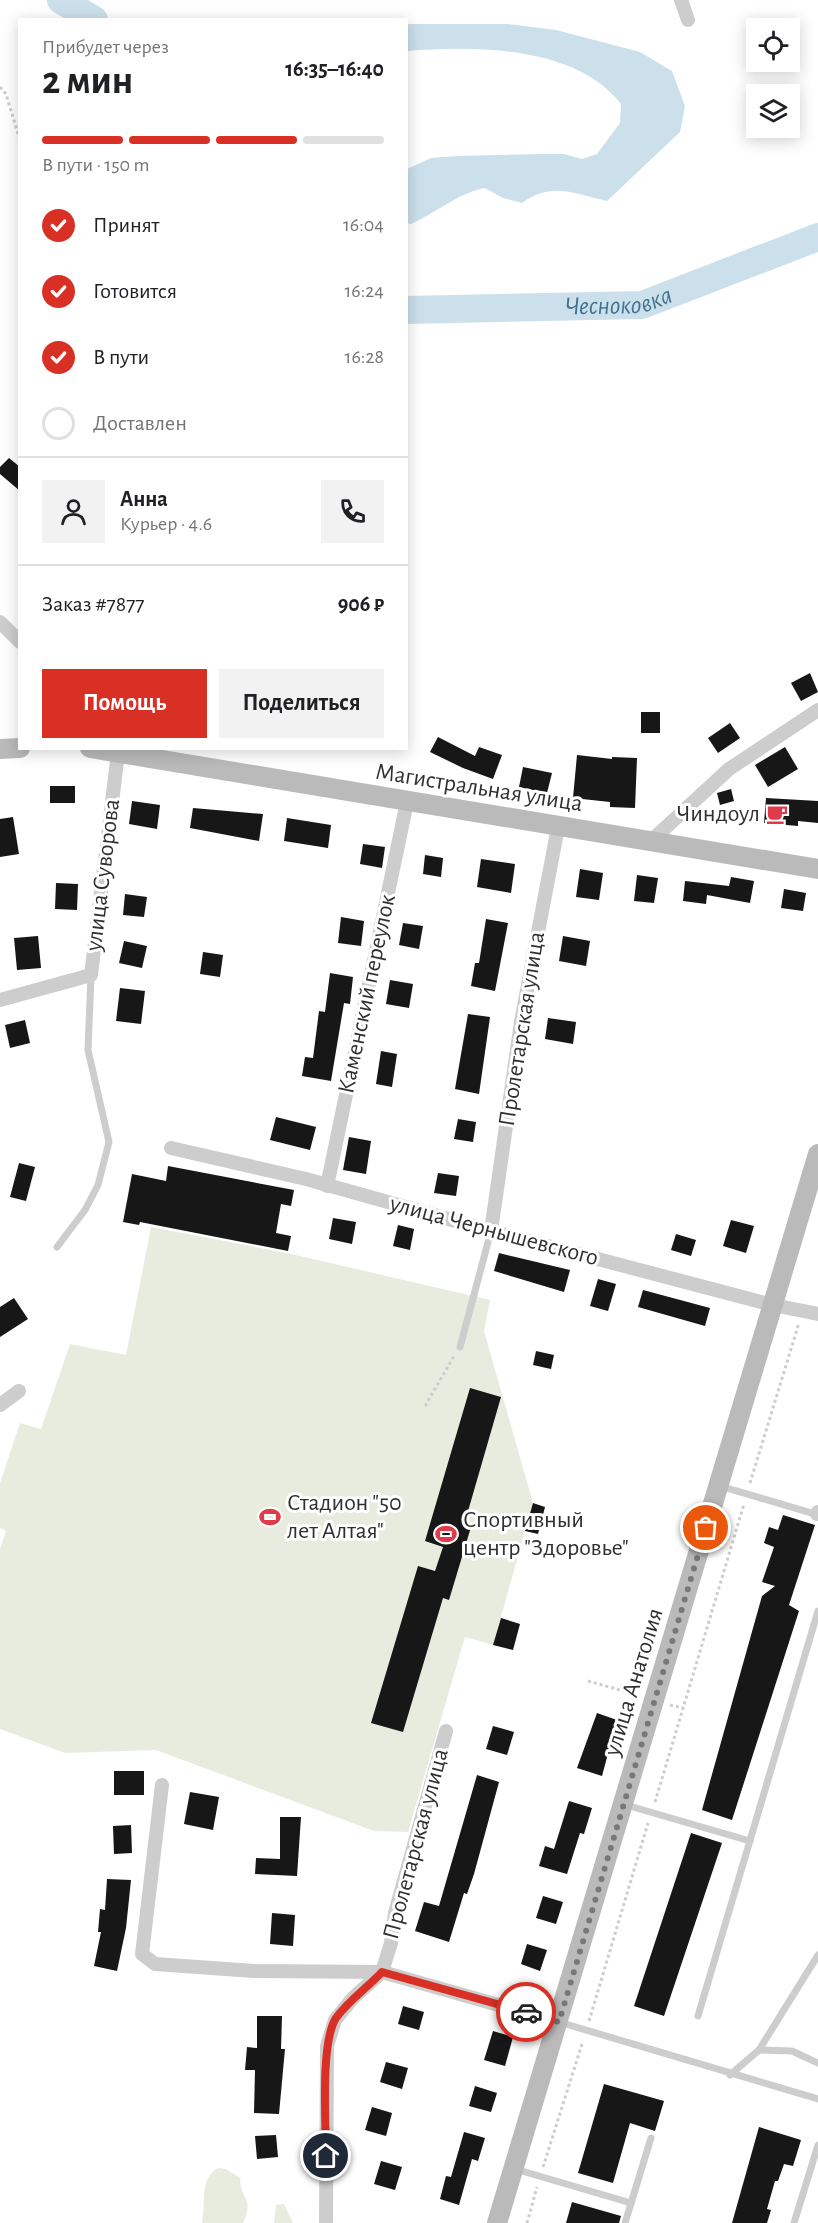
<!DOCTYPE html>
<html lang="ru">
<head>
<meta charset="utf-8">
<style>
	:root { --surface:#fff; --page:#f2f2f2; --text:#202124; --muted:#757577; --line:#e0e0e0; --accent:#d93025 }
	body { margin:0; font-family:"Alegreya Sans",sans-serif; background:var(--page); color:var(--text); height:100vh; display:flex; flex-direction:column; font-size:22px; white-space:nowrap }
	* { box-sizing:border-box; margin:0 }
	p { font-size:20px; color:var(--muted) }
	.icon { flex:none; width:33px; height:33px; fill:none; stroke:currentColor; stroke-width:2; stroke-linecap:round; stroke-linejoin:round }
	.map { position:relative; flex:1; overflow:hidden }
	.side { position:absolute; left:18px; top:18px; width:390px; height:732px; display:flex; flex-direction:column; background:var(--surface); border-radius:0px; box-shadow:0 3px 15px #0003 }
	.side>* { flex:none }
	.fabs { position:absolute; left:746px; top:18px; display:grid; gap:12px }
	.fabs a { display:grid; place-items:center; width:54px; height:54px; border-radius:0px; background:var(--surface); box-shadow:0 3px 15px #0003; font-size:30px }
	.pin { position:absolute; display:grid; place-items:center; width:51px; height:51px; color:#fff; margin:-26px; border:3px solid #fff; border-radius:50%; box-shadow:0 2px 6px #0007 }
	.courier { position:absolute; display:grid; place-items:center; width:60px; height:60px; margin:-30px; border:4px solid #d93025; border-radius:50%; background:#fff; color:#222; box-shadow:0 2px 8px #0007 }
	.head em { font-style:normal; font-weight:700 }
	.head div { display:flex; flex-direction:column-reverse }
	.head { display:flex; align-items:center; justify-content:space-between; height:102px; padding:0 24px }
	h1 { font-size:39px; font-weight:700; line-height:45px }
	.bar { display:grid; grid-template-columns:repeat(4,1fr); gap:9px 6px; align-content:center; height:72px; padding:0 24px }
	.bar i { height:8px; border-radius:4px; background:var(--line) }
	.bar .active { background:var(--accent) }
	.bar p { grid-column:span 4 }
	.line { display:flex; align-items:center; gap:15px; padding:0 24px; border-top:2px solid var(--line) }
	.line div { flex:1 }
	.round { display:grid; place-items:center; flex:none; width:63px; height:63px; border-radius:0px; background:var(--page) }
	ol { padding:0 24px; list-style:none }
	li { display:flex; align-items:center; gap:18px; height:66px }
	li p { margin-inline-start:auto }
	li .icon { padding:6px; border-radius:50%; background:var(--accent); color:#fff; stroke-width:4 }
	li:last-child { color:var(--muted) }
	li i { width:33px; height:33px; border:3px solid var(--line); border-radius:50% }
	.cta { display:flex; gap:12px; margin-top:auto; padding:12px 24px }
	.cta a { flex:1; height:69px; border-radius:0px; background:var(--accent); color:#fff; font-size:24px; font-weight:700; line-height:69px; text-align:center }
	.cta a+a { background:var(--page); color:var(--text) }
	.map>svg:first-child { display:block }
	.green { fill:#e7ecdf }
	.water { fill:#cce0eb }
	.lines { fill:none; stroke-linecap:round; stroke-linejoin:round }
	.river { stroke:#cce0eb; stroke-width:28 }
	.building { fill:#171717 }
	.path { stroke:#cdcdcd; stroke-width:3; stroke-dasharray:3 3; stroke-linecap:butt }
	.lane { stroke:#cdcdcd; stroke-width:7 }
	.street { stroke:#cdcdcd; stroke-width:14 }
	.secondary { stroke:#bababa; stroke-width:20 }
	.done { stroke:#787878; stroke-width:6; stroke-dasharray:0 10.8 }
	.route { stroke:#d93025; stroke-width:8 }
	.labels { text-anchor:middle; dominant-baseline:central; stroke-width:6; stroke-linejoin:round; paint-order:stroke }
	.street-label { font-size:24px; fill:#303030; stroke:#fff }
	.poi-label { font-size:24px; fill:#303030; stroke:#fff; text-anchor:start }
	.water-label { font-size:26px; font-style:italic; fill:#417390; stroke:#fff }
</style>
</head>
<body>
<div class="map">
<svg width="818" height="2223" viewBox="0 0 818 2223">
	<rect width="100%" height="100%" fill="#fff"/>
	<!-- green -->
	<g class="green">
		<path d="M 151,1227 L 287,1253 L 490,1300 L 484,1331 L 533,1503 L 493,1645 L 465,1637 L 408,1832 L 374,1831 L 156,1750 L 65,1753 L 0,1729 L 0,1549 L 6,1531 L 0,1528 L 0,1483 L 20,1423 L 41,1429 L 70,1344 L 126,1355 Z"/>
		<path d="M 218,2168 L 226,2169 L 240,2178 C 240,2200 255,2198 243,2223 L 202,2223 C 206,2205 199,2178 218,2168 Z"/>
		<path d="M 284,2204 L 293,2223 L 274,2223 L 276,2205 Z"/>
	</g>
	<!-- water -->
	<path class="water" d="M 407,24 L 508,24 L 556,30 L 640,52 L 672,71 L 685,106 L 680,132 L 607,201 C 574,194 553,181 522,203 L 503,198 L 485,188 C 458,193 436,213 411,224 L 407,223 L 407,169 L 431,158 L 457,156 L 542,154 L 564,154 L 582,159 L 597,154 L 620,123 L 621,104 C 575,45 474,46 407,51 Z"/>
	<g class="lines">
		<!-- river -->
		<g class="river">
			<path d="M 61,0 L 94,20"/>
			<path id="s1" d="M 406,310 L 642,305 L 818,237"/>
		</g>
	</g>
	<!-- building -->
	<g class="building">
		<path d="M 9,458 L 20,467 L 20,491 L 0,474 L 0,467 Z"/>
		<path d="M 810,673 L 818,692 L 801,701 L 791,683 Z"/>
		<rect x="641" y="712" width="19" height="21"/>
		<path d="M 730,723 L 740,738 L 718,753 L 708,738 Z"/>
		<path d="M 438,737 L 475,756 L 479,747 L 502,755 L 493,779 L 463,768 L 430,752 Z"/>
		<path d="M 785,747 L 798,769 L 768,787 L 755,765 Z"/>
		<path d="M 577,755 L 612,759 L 612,757 L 637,758 L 635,808 L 610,807 L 610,802 L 573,798 Z"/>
		<path d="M 523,767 L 552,773 L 547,793 L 519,787 Z"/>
		<rect x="50" y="786" width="25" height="17"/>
		<path d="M 731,789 L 734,801 L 720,805 L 717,793 Z"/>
		<path d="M 766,798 L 818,801 L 818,823 L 798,821 L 798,826 L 764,823 Z"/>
		<path d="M 132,801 L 160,805 L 157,829 L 129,824 Z"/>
		<path d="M 193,808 L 263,814 L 259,841 L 190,828 Z"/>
		<path d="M 13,817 L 19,854 L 0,857 L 0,819 Z"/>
		<path d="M 287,818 L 331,825 L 328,848 L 284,841 Z"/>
		<path d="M 363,844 L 385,847 L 382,868 L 360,864 Z"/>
		<path d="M 425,855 L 443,858 L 441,877 L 423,874 Z"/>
		<path d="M 481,859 L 515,864 L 511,893 L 477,887 Z"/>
		<path d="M 580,869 L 603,873 L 599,900 L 576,897 Z"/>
		<path d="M 637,875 L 658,878 L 654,903 L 634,901 Z"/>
		<path d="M 731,877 L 754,881 L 750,903 L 707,895 L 706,904 L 683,901 L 685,881 L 729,886 Z"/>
		<path d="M 56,883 L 78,884 L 77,910 L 55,909 Z"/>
		<path d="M 784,889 L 806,893 L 803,911 L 781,908 Z"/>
		<path d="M 125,894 L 147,897 L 144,917 L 123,915 Z"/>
		<path d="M 341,917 L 364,921 L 361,946 L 338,943 Z"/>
		<path d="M 486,919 L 508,923 L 495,991 L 471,986 L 475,963 L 479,963 Z"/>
		<path d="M 403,923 L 423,926 L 419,949 L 399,945 Z"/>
		<path d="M 38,936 L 41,968 L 17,970 L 14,938 Z"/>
		<path d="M 563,936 L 590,941 L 586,966 L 559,961 Z"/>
		<path d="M 124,941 L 147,946 L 142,968 L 119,963 Z"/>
		<path d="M 203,952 L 223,955 L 220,977 L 200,974 Z"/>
		<path d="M 330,973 L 353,977 L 350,1004 L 344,1003 L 331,1081 L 302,1076 L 305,1057 L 313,1058 L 319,1011 L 325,1012 Z"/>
		<path d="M 390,980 L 413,984 L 409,1008 L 386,1004 Z"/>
		<path d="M 120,988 L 145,991 L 141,1024 L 116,1021 Z"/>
		<path d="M 468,1014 L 490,1017 L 479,1094 L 455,1089 Z"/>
		<path d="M 548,1018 L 576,1022 L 573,1044 L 545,1039 Z"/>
		<path d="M 25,1020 L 30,1043 L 10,1048 L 5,1025 Z"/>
		<path d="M 381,1051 L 397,1054 L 392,1087 L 376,1084 Z"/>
		<path d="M 276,1117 L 316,1127 L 310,1150 L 270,1140 Z"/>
		<path d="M 458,1119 L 476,1122 L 473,1142 L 454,1139 Z"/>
		<path d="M 349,1137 L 371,1141 L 366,1174 L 343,1170 Z"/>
		<path d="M 19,1163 L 35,1167 L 26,1201 L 10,1197 Z"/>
		<path d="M 168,1166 L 294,1190 L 291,1206 L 281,1204 L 276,1233 L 291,1236 L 288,1251 L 140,1222 L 139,1225 L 123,1222 L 132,1174 L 166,1181 Z"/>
		<path d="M 438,1173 L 459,1176 L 456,1196 L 434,1193 Z"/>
		<path d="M 333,1218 L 356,1222 L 352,1244 L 329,1239 Z"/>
		<path d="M 731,1220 L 754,1226 L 746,1253 L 723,1246 Z"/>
		<path d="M 398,1225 L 414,1229 L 410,1250 L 393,1246 Z"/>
		<path d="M 676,1234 L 696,1240 L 691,1256 L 671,1250 Z"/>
		<path d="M 499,1253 L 570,1270 L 564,1292 L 494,1271 Z"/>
		<path d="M 598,1279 L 616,1284 L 608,1311 L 590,1306 Z"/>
		<path d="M 643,1290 L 710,1308 L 705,1326 L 638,1307 Z"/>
		<path d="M 14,1298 L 28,1319 L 0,1337 L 0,1307 Z"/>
		<path d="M 536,1351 L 554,1355 L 551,1369 L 533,1365 Z"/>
		<path d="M 470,1388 L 501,1397 L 464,1525 L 471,1527 L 449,1600 L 443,1598 L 403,1732 L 371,1723 L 418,1566 L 435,1571 L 443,1547 L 425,1541 Z"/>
		<path d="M 533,1503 L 545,1507 L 538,1534 L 525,1531 Z"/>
		<path d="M 783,1515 L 815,1525 L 789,1605 L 799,1611 L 732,1820 L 702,1810 L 762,1596 L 775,1586 L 762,1582 L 774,1547 L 764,1543 L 769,1527 L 778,1530 Z"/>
		<path d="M 501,1618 L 520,1624 L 513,1650 L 493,1645 Z"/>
		<path d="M 597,1713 L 617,1720 L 602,1776 L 577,1768 Z"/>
		<path d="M 493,1726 L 514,1732 L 507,1755 L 486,1749 Z"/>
		<rect x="114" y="1771" width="30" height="24"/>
		<path d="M 477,1775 L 499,1782 L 474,1874 L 467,1894 L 464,1893 L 449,1942 L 415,1931 L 424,1902 L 439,1906 Z"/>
		<path d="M 190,1792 L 219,1797 L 213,1830 L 184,1824 Z"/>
		<path d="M 569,1801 L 592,1808 L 584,1834 L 580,1833 L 567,1874 L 539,1866 L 545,1846 L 554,1849 Z"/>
		<path d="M 280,1817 L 301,1817 L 297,1876 L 255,1874 L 256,1858 L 280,1859 Z"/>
		<path d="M 131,1825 L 132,1853 L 114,1854 L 113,1826 Z"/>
		<path d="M 691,1833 L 722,1843 L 664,2016 L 634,2006 Z"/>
		<path d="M 107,1879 L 131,1880 L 126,1928 L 117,1971 L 94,1966 L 101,1932 L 98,1932 L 100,1909 L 105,1910 Z"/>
		<path d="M 543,1896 L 563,1902 L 556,1924 L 536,1918 Z"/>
		<path d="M 272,1913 L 295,1915 L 293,1946 L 270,1944 Z"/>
		<path d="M 527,1944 L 547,1950 L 540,1971 L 521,1964 Z"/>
		<path d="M 403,2006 L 424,2012 L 419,2030 L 398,2024 Z"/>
		<path d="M 257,2016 L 282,2016 L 281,2049 L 285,2049 L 279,2114 L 254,2113 L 255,2070 L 245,2070 L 247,2047 L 257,2048 Z"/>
		<path d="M 493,2031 L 513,2037 L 505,2066 L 484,2060 Z"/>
		<path d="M 386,2062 L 408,2068 L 402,2089 L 380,2082 Z"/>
		<path d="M 604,2084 L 664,2101 L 655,2131 L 630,2123 L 613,2183 L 578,2173 Z"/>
		<path d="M 475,2086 L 497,2093 L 491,2112 L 469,2106 Z"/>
		<path d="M 372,2107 L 392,2113 L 386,2136 L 365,2130 Z"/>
		<path d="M 759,2127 L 801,2140 L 793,2166 L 784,2164 L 778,2181 L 775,2181 L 767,2209 L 771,2210 L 767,2223 L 732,2223 Z"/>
		<path d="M 464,2132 L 485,2138 L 478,2161 L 472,2159 L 459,2205 L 440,2199 L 446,2176 L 451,2177 Z"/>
		<path d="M 276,2135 L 278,2157 L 257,2159 L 255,2136 Z"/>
		<path d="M 381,2161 L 402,2167 L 395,2190 L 374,2184 Z"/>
		<path d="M 572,2202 L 621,2216 L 619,2223 L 566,2223 Z"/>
	</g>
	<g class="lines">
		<!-- path -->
		<g class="path">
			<path d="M 0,87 L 6,94 L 20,140"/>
			<path d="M 425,1406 L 454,1356"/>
			<path d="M 750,1483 L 799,1323"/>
			<path d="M 588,1681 L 638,1695"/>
			<path d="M 670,1705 L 683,1708"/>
			<path d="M 655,1802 L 744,1504"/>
			<path d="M 589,2021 L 648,1823"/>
			<path d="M 543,2167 L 583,2041"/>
			<path d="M 527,2223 L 537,2187"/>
		</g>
		<!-- lane -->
		<g class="lane">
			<path d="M 57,1247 L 85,1210 L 98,1185 L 109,1142 L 88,1050 L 91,975"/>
			<path d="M 460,1347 L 491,1231"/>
			<path d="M 720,1486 L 818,1515"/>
			<path d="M 626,1805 L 750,1841"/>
			<path d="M 698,2016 L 818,1611"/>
			<path d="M 559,2022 L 818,2099"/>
			<path d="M 759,2050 L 792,2051 L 818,2063"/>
			<path d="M 730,2075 L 759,2050 L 818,1955"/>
			<path d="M 515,2169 L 631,2203"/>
			<path d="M 625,2223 L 651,2138"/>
			<path d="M 794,2223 L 818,2145"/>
		</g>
		<!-- street -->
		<g class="street">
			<path d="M 681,0 L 688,20"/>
			<path d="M 0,622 L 20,642"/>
			<path d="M 651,841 L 729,769 L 818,710"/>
			<path d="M 0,1000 L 91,975 L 118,753"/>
			<path d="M 171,1148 L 306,1179 L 491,1231 L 773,1305 L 818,1314"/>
			<path d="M 327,1186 L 407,802"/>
			<path d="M 491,1231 L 521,1022 L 558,827"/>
			<path d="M 0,1405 L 19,1391"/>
			<path d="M 817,1514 L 818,1512"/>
			<path d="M 162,1785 L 142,1954 L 155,1964 L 254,1971 L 382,1972 L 559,2022"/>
			<path d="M 326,2223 L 327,2046 L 335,2020 L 353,1998 L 382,1972 L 391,1943 L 395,1913 L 446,1731"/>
		</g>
		<!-- secondary -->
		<g class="secondary">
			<path d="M 90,748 L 818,869"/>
			<path d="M 0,749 L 20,748"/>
			<path d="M 497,2223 L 818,1154"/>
		</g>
	</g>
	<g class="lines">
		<!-- done -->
		<path class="done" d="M 526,2012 L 559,2022 L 706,1528"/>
		<!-- route -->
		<path class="route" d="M 326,2156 C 326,2124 320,2043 336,2018 C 349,2000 367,1988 382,1972 L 526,2012"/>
	</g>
	<!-- icons -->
	<defs>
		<symbol id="cafe-bare" viewBox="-9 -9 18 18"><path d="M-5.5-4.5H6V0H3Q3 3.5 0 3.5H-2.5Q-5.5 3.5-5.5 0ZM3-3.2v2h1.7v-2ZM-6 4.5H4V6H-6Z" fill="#de3b4b" stroke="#fff" stroke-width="2.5" paint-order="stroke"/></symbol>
		<symbol id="stadium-bare" viewBox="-9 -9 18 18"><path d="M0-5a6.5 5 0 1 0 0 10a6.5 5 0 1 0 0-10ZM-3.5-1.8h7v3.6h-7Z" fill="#de3b4b" stroke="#fff" stroke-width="2.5" paint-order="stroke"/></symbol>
	</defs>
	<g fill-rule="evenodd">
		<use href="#cafe-bare" x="762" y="799" width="30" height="30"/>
		<use href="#stadium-bare" x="255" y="1502" width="30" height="30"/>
		<use href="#stadium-bare" x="431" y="1519" width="30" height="30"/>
	</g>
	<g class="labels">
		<!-- street labels -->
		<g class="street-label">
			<text transform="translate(479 788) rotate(9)">Магистральная улица</text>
			<text transform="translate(103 875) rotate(-83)">улица Суворова</text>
			<text transform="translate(367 994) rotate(-78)">Каменский переулок</text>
			<text transform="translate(522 1029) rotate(-81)">Пролетарская улица</text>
			<text transform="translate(494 1231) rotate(15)">улица Чернышевского</text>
			<text transform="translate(634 1682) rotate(-73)">улица Анатолия</text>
			<text transform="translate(416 1844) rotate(-75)">Пролетарская улица</text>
		</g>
		<!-- poi labels -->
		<g class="poi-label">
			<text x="760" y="814" text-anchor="end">Чиндоул</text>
			<text x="287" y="1503">Стадион "50<tspan x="287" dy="28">лет Алтая"</tspan></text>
			<text x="463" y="1520">Спортивный<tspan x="463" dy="28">центр "Здоровье"</tspan></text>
		</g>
		<!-- water labels -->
		<g class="water-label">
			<text stroke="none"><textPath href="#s1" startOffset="213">Чесноковка</textPath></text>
		</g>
	</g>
</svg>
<div class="fabs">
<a><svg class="icon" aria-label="locate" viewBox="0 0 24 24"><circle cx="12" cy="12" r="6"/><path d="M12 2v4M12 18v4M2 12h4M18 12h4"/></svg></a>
<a><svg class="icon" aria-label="layers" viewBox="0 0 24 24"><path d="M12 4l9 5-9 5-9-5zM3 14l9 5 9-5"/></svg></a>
</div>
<div class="pin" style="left:706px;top:1528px;background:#ea580c"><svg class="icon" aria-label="bag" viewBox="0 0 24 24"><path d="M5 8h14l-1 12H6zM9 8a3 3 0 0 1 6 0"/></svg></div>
<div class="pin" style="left:326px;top:2156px;background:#1f2937"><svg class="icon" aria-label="home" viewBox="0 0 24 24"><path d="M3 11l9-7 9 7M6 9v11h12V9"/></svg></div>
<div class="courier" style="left:526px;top:2012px"><svg class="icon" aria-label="car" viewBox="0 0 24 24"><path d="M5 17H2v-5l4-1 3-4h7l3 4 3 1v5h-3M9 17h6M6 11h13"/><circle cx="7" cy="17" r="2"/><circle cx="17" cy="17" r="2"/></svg></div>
<section class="side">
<div class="head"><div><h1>2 мин</h1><p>Прибудет через</p></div><em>16:35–16:40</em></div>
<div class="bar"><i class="active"></i><i class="active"></i><i class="active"></i><i></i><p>В пути · 150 m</p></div>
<ol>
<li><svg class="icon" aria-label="check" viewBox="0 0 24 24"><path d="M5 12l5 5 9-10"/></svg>Принят<p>16:04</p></li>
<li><svg class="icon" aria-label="check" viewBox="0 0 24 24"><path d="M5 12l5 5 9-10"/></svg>Готовится<p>16:24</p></li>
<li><svg class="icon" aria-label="check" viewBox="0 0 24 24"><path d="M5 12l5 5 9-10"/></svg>В пути<p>16:28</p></li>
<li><i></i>Доставлен</li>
</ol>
<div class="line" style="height:108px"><a class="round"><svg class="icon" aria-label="person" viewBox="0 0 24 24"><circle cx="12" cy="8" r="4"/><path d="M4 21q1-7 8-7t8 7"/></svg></a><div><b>Анна</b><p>Курьер · 4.6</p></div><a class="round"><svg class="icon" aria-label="phone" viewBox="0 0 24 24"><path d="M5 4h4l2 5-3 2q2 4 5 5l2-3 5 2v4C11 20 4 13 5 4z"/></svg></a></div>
<div class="line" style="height:78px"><div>Заказ #7877</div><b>906 ₽</b></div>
<div class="cta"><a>Помощь</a><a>Поделиться</a></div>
</section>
</div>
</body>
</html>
